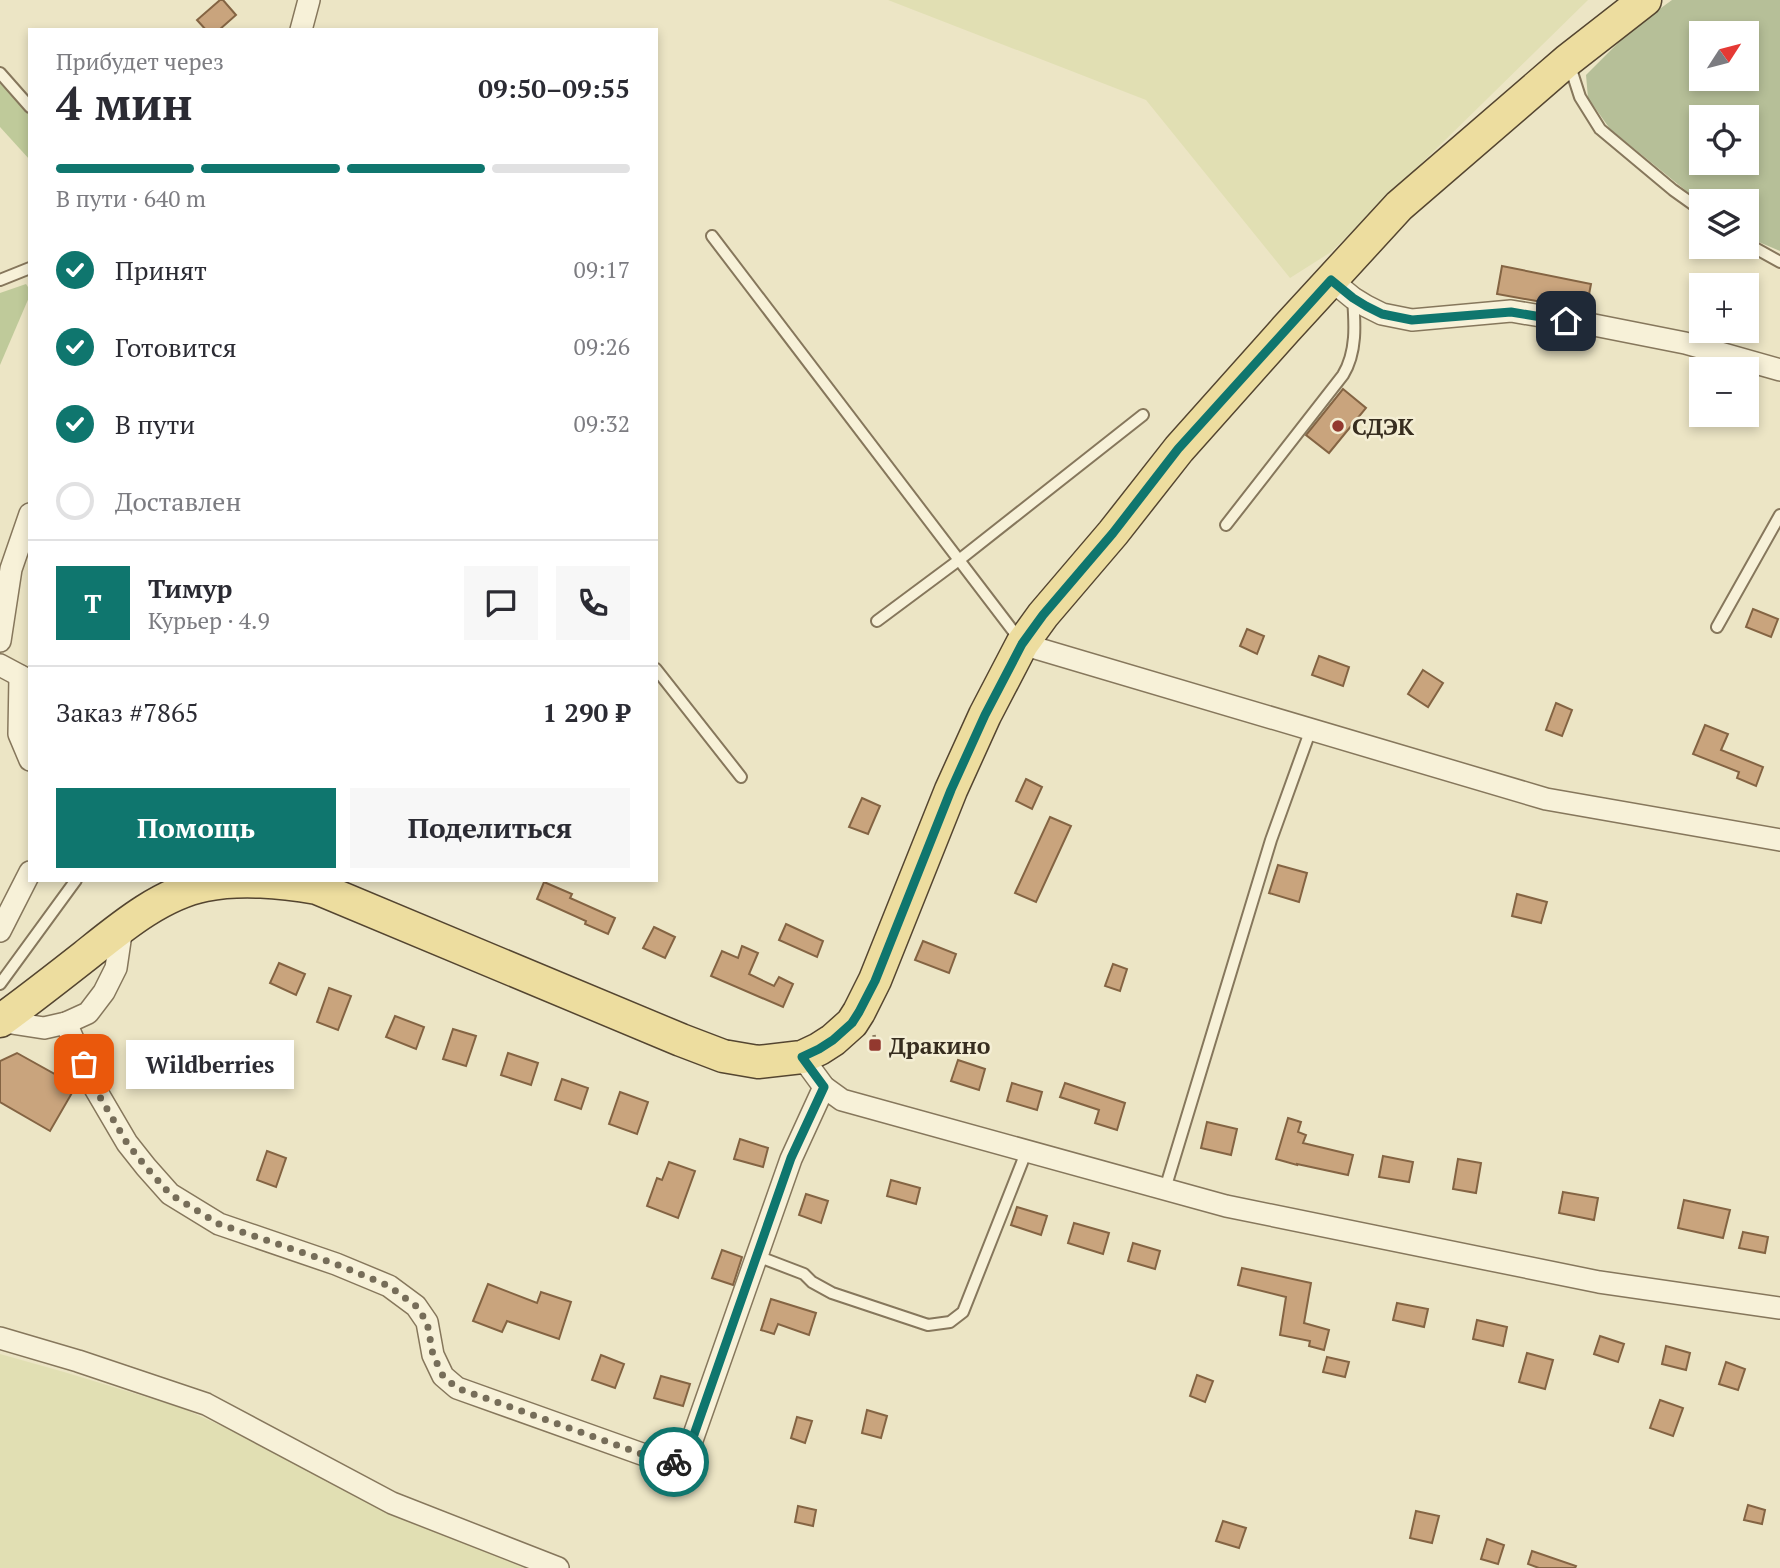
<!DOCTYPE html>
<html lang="ru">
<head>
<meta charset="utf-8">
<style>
	:root { --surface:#fff; --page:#f7f7f7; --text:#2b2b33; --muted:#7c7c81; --line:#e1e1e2; --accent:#0f766e }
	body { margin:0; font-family:"PT Serif",serif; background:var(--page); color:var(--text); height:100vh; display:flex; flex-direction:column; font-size:26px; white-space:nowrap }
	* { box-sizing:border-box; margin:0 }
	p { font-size:23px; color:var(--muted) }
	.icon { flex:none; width:38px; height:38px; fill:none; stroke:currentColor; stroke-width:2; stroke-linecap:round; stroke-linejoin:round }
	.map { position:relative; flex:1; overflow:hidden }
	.sheet { position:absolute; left:28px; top:28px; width:630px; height:854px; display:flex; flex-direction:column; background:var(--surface); border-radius:0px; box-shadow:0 4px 10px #0003 }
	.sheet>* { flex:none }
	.needle { width:46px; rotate:54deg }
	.fabs { position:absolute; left:1689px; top:21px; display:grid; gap:14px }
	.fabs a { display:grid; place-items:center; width:70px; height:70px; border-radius:0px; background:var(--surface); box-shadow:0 4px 10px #0003; font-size:35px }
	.pin { position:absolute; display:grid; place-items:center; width:60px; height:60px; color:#fff; margin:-30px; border-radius:14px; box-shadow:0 4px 10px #0006 }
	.courier { position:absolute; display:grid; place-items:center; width:70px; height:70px; margin:-35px; border:5px solid #0f766e; border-radius:50%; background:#fff; color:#222; box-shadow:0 2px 9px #0007 }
	.bubble { position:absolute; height:49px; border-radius:0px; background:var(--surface); box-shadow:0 4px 10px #0003; font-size:23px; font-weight:700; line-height:49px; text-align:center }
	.head em { font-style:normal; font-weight:700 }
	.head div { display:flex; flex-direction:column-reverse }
	.head { display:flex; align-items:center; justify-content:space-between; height:119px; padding:0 28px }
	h1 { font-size:46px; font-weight:700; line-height:52px }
	.bar { display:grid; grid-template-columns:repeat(4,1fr); gap:10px 7px; align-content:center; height:84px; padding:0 28px }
	.bar i { height:9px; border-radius:5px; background:var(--line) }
	.bar .current { background:var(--accent) }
	.bar p { grid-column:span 4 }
	.line { display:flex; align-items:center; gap:18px; padding:0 28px; border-top:2px solid var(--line) }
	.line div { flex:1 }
	.round { display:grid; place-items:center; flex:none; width:74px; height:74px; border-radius:0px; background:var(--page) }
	ol { padding:0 28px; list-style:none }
	li { display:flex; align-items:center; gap:21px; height:77px }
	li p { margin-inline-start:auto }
	li .icon { padding:7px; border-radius:50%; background:var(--accent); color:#fff; stroke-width:4 }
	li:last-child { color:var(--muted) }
	li i { width:38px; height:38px; border:4px solid var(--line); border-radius:50% }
	.primary-button { display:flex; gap:14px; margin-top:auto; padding:14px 28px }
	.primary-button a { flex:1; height:80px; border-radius:0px; background:var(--accent); color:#fff; font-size:28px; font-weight:700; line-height:80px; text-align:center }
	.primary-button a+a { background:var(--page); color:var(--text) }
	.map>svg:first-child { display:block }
	.farmland { fill:#e1dfb3 }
	.green { fill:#bfca9a }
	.cemetery { fill:#b6bf98; fill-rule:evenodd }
	.building { fill:#c9a47d; stroke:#846443; stroke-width:2 }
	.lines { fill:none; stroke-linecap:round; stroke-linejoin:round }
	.service-casing { stroke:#86775c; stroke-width:14 }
	.minor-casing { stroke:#86775c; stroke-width:24 }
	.primary-casing { stroke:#544530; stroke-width:35 }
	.path { stroke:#86775c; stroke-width:3.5; stroke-dasharray:5 3.5; stroke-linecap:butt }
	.service { stroke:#f7f1d8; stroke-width:10 }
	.minor { stroke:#f7f1d8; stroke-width:21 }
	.primary { stroke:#eddd9f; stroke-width:32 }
	.done { stroke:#766d59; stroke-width:7; stroke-dasharray:0 12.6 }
	.route { stroke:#0f766e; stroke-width:9 }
	.poi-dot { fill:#93392f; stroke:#f4eed4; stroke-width:2.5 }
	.labels { text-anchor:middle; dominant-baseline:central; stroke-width:5; stroke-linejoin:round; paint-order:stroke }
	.poi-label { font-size:23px; font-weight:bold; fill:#372d1f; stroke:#f4eed4; text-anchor:start }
</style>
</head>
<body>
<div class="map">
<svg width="1780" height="1568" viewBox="0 0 1780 1568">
	<rect width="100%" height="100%" fill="#ece5c5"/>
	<!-- farmland -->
	<g class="farmland">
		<path d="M 888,0 L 1588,0 L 1331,252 L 1290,278 L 1146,100 Z"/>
		<path d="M 0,1354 L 64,1372 L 182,1408 L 224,1427 L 273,1452 L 353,1495 L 524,1568 L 0,1568 Z"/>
	</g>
	<!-- green -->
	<g class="green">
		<path d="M 0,83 L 30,115 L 30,160 L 0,127 Z"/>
		<path d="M 26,284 L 30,290 L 30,295 L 0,365 L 0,293 Z"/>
	</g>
	<!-- cemetery -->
	<path class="cemetery" d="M 1672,0 L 1780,0 L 1780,251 L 1747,237 L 1746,201 L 1701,201 L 1701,203 L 1610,129 L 1588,98 L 1586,75 L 1632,29 ZM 1701,33 L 1746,33 L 1746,79 L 1701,79 ZM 1701,117 L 1746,117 L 1746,163 L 1701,163 Z"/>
	<!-- building -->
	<g class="building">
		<path d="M 220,0 L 223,0 L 236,15 L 219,30 L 206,30 L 197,20 Z"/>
		<path d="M 1502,266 L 1591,284 L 1586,310 L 1497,294 Z"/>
		<path d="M 1343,389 L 1366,408 L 1329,453 L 1306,435 Z"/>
		<path d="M 1753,609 L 1778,619 L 1771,637 L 1746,627 Z"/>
		<path d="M 1247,629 L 1264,636 L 1257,654 L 1240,646 Z"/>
		<path d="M 1319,656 L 1349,667 L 1343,686 L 1312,675 Z"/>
		<path d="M 1423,670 L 1443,683 L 1428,707 L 1408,694 Z"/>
		<path d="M 1556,703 L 1572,710 L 1562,736 L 1546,730 Z"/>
		<path d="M 1705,725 L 1728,734 L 1721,750 L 1763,767 L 1756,786 L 1737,778 L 1739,772 L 1693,754 Z"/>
		<path d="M 1026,779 L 1042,787 L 1032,809 L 1016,801 Z"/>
		<path d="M 862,798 L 880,806 L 868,834 L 849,827 Z"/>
		<path d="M 1050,817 L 1071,826 L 1036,902 L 1015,893 Z"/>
		<path d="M 1278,865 L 1307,873 L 1299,902 L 1269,893 Z"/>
		<path d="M 544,882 L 572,894 L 570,898 L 615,918 L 608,934 L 585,924 L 586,921 L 537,899 Z"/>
		<path d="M 1517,894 L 1547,902 L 1541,923 L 1512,916 Z"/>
		<path d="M 786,924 L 823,941 L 817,957 L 779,940 Z"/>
		<path d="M 654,927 L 675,937 L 665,958 L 643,948 Z"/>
		<path d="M 923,941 L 956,954 L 949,973 L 915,960 Z"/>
		<path d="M 742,946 L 758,953 L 749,974 L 774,986 L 779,977 L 793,984 L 783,1007 L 711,976 L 722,951 L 738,958 Z"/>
		<path d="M 279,963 L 305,974 L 296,995 L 270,983 Z"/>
		<path d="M 1113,964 L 1127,969 L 1120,991 L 1105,986 Z"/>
		<path d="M 329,988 L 351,996 L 338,1030 L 317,1022 Z"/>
		<path d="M 395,1016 L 424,1027 L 416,1049 L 386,1037 Z"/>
		<path d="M 453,1029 L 476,1036 L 466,1066 L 443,1059 Z"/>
		<path d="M 17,1053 L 76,1086 L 50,1131 L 0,1102 L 0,1061 Z"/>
		<path d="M 508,1053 L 538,1063 L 531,1085 L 501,1075 Z"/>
		<path d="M 958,1060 L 985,1069 L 979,1090 L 951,1081 Z"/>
		<path d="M 562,1079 L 588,1088 L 581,1109 L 555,1100 Z"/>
		<path d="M 1012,1083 L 1042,1092 L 1037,1110 L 1007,1101 Z"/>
		<path d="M 1065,1083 L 1125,1103 L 1117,1130 L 1095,1123 L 1099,1110 L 1060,1097 Z"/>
		<path d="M 620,1092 L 648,1102 L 637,1134 L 609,1124 Z"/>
		<path d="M 1288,1118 L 1301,1122 L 1298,1132 L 1306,1135 L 1303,1143 L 1353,1155 L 1348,1175 L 1297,1164 L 1297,1165 L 1276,1159 Z"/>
		<path d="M 1207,1122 L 1237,1129 L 1231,1155 L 1201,1148 Z"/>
		<path d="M 740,1139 L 768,1148 L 763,1167 L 734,1159 Z"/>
		<path d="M 267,1151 L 286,1158 L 276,1187 L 257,1180 Z"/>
		<path d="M 1383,1156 L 1413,1162 L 1409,1182 L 1379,1177 Z"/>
		<path d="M 1458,1159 L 1481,1163 L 1476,1193 L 1453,1189 Z"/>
		<path d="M 669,1162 L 695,1171 L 678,1218 L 647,1206 L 657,1178 L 662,1180 Z"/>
		<path d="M 891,1180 L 920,1188 L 916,1204 L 887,1196 Z"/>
		<path d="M 1563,1192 L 1598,1198 L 1594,1220 L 1559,1213 Z"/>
		<path d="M 806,1194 L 828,1201 L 821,1223 L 799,1215 Z"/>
		<path d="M 1684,1200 L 1730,1210 L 1723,1238 L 1678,1228 Z"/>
		<path d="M 1017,1207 L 1047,1216 L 1041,1235 L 1011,1225 Z"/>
		<path d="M 1074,1223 L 1109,1233 L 1103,1254 L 1068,1243 Z"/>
		<path d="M 1743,1232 L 1768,1237 L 1765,1253 L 1739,1248 Z"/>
		<path d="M 1133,1243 L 1160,1251 L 1155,1269 L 1128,1261 Z"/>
		<path d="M 722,1250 L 742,1257 L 733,1285 L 712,1278 Z"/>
		<path d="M 1242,1268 L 1311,1283 L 1304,1323 L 1329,1330 L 1324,1350 L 1309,1346 L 1310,1341 L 1280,1335 L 1286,1297 L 1238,1285 Z"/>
		<path d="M 488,1284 L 537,1303 L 541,1292 L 571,1302 L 559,1339 L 507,1321 L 502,1332 L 473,1321 Z"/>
		<path d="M 771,1299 L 816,1313 L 809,1335 L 778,1324 L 774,1334 L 761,1330 Z"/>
		<path d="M 1397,1303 L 1428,1309 L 1424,1327 L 1393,1320 Z"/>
		<path d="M 1477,1320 L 1507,1327 L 1503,1346 L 1473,1339 Z"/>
		<path d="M 1600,1336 L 1624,1344 L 1618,1362 L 1594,1354 Z"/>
		<path d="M 1666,1346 L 1690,1353 L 1686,1370 L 1662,1364 Z"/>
		<path d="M 1527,1353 L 1553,1360 L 1545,1389 L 1519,1382 Z"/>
		<path d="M 601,1355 L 624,1364 L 615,1388 L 592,1380 Z"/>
		<path d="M 1327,1357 L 1349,1362 L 1345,1377 L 1323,1372 Z"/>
		<path d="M 1726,1362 L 1745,1369 L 1738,1390 L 1719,1384 Z"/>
		<path d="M 1197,1375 L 1213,1381 L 1205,1402 L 1190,1396 Z"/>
		<path d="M 661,1376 L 690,1384 L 683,1406 L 654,1398 Z"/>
		<path d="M 1660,1400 L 1683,1408 L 1673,1436 L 1650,1428 Z"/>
		<path d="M 867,1410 L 887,1416 L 881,1438 L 862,1433 Z"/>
		<path d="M 797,1417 L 812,1421 L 805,1443 L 791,1438 Z"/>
		<path d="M 1748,1505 L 1765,1510 L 1762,1524 L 1744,1520 Z"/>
		<path d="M 798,1506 L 816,1510 L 813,1526 L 795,1522 Z"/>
		<path d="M 1416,1511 L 1439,1516 L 1432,1543 L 1410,1538 Z"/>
		<path d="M 1223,1521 L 1246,1528 L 1239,1548 L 1216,1541 Z"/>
		<path d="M 1487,1539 L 1504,1545 L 1498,1564 L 1481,1559 Z"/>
		<path d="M 1532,1551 L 1576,1566 L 1575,1568 L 1539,1568 L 1528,1564 Z"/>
	</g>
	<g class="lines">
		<defs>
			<g id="service">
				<path d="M 1569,63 L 1580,97 L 1600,129 L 1673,190 L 1701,210"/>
				<path d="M 0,73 L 30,107"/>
				<path d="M 712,236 L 1020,640"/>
				<path d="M 1746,243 L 1780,262"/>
				<path d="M 0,280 L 30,268"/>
				<path d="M 1226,525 L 1343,375 C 1357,352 1355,324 1353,298"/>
				<path d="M 877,621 L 959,560 L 1143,415"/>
				<path d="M 1717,627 L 1780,515"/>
				<path d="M 656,669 L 741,777"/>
				<path d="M 0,984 L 76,880"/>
				<path d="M 1165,1189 L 1271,840 L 1311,729"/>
				<path d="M 757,1256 L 804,1274 L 812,1282 L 832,1293 L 928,1325 L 950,1322 L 963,1312 L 1027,1150"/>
			</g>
			<g id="minor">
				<path d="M 301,30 L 309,0"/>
				<path d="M 1331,280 L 1353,298 L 1366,306 L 1382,314 L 1412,320 L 1511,311 L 1594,325 L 1685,343 L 1780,370"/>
				<path d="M 0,641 L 11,569 L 30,514"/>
				<path d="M 1022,644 L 1546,799 L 1780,840"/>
				<path d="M 0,665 L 30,681"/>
				<path d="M 20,676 L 19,734 L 30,760"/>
				<path d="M 0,931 L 30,872"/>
				<path d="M 0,1021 L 44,1028 L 66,1023 L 88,1013 L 104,992 L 116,968 L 122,927"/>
				<path d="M 66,1023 L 93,1085 L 127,1143 L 146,1167 L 170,1194 L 219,1224 L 336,1264 L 389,1286 L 416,1306 L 427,1322 L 433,1355 L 443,1376 L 457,1388 L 667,1463 L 683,1461 L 690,1446 L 791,1159 L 824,1087"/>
				<path d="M 802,1057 L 824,1087 L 842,1100 L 1226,1206 L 1599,1282 L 1780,1308"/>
				<path d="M 0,1338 L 78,1361 L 206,1404 L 392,1503 L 558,1568"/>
			</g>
			<path id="primary" d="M 0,1021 C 29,1000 57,978 85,956 C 120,928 160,894 205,885 C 242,878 280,882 317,888 L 681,1040 L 723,1056 L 758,1062 L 802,1057 L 819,1049 L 833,1040 L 852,1023 L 859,1012 L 875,980 L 951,790 L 985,715 L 1022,644 L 1043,615 L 1113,533 L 1179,449 L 1286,329 L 1399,206 L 1568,60 L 1645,0"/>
		</defs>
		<!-- service casing -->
		<use href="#service" class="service-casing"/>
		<!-- minor casing -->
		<use href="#minor" class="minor-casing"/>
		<!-- primary casing -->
		<use href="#primary" class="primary-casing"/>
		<!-- path -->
		<path class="path" d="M 874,1035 L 875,1045"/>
		<!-- service -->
		<use href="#service" class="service"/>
		<!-- minor -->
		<use href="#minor" class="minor"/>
		<!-- primary -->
		<use href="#primary" class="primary"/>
	</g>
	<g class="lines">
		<!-- done -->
		<path class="done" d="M 84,1064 L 93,1085 L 127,1143 L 146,1167 L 170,1194 L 219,1224 L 336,1264 L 389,1286 L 416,1306 L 427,1322 L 433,1355 L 443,1376 L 457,1388 L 667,1463 L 674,1462"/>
		<!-- route -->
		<path class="route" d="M 674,1462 L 682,1461 L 690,1446 L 791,1158 L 824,1087 L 802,1057 L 819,1049 L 833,1040 L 852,1023 L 859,1012 L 875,981 L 951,790 L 985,715 L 1022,644 L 1043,615 L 1113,533 L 1178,449 L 1331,280 L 1353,298 L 1366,306 L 1382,314 L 1412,320 L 1511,312 L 1566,321"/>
	</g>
	<!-- markers -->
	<g class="poi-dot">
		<circle cx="1338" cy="426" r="7"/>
		<rect x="868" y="1038" width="14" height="14" rx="3.5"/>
	</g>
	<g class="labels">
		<!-- poi labels -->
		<g class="poi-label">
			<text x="1352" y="426">СДЭК</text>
			<text x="889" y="1045">Дракино</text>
		</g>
	</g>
</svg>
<div class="fabs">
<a><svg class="needle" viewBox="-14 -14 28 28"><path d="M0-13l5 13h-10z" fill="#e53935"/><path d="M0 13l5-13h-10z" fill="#7c7c81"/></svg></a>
<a><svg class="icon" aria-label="locate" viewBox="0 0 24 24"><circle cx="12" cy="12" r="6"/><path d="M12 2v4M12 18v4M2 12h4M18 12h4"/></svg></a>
<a><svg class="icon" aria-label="layers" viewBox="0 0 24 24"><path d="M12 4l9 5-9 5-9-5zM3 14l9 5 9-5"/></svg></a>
<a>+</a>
<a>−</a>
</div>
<div class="pin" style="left:84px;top:1064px;background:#ea580c"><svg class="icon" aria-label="bag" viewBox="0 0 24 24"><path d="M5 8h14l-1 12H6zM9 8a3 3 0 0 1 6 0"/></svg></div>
<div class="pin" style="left:1566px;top:321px;background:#1f2937"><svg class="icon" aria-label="home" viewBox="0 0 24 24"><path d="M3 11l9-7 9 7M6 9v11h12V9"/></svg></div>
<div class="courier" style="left:674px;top:1462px"><svg class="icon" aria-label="bike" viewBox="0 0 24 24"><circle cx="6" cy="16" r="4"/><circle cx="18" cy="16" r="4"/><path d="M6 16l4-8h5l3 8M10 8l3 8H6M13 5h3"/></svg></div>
<div class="bubble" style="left:126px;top:1040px;width:168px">Wildberries</div>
<section class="sheet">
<div class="head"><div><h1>4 мин</h1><p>Прибудет через</p></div><em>09:50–09:55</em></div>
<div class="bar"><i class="current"></i><i class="current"></i><i class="current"></i><i></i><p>В пути · 640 m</p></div>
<ol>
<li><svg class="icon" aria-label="check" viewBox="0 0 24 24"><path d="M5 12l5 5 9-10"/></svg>Принят<p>09:17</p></li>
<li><svg class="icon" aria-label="check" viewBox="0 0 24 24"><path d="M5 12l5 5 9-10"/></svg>Готовится<p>09:26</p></li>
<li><svg class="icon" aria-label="check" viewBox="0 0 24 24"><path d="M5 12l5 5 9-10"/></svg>В пути<p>09:32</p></li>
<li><i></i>Доставлен</li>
</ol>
<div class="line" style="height:126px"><b class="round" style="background:var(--accent);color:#fff">Т</b><div><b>Тимур</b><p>Курьер · 4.9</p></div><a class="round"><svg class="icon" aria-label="chat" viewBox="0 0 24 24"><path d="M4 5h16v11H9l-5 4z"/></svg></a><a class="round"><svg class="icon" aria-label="phone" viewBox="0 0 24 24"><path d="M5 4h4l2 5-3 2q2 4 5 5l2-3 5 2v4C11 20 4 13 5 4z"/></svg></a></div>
<div class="line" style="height:91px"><div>Заказ #7865</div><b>1 290 ₽</b></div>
<div class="primary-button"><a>Помощь</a><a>Поделиться</a></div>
</section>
</div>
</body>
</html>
